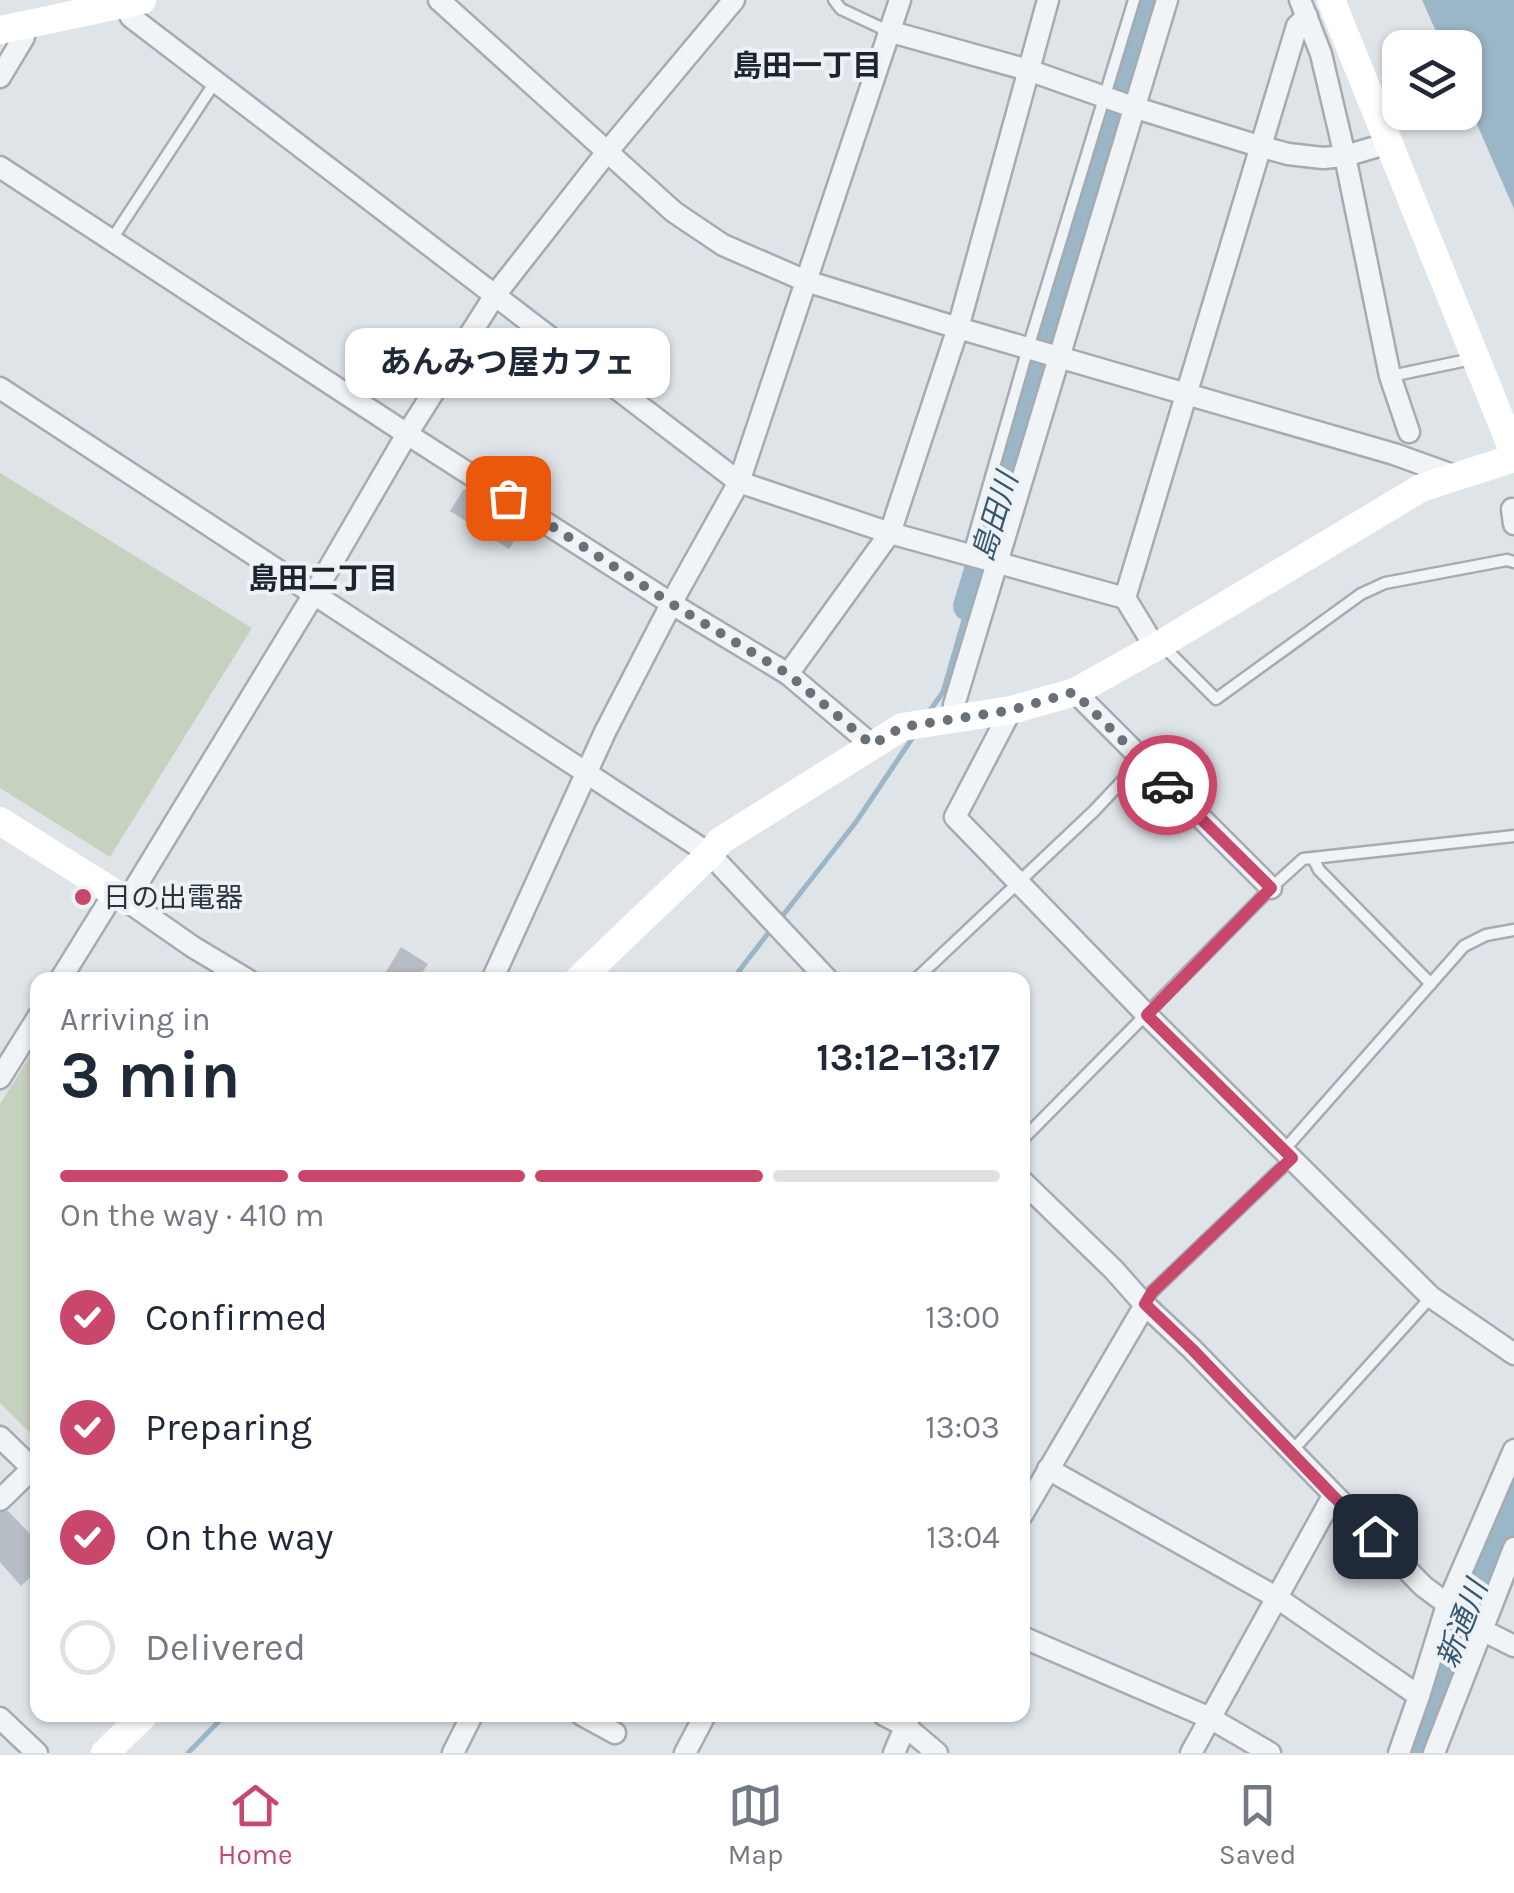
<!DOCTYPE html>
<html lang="en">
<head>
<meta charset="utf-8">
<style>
	:root { --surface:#fff; --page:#f2f2f3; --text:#1f2937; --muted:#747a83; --line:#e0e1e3; --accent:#ca476c }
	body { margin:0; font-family:Karla,"Noto Sans JP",sans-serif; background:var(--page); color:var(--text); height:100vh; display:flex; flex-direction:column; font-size:38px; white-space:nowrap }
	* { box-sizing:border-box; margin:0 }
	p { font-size:32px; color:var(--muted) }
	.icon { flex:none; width:55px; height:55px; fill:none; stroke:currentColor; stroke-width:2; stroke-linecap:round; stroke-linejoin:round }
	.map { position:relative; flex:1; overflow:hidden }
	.drawer { position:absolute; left:30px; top:972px; width:1000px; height:750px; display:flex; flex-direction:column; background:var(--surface); border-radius:20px; box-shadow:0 2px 8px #0004 }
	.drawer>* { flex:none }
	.controls { position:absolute; left:1382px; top:30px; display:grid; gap:20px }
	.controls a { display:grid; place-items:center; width:100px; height:100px; border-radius:20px; background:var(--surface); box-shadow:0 2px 8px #0004; font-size:50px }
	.pin { position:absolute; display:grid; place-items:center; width:85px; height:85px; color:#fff; margin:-42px; border-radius:20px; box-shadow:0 5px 15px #0006 }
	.courier { position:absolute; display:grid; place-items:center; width:100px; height:100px; margin:-50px; border:8px solid #ca476c; border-radius:50%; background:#fff; color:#222; box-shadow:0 2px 12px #0007 }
	.bubble { position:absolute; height:70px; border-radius:20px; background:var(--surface); box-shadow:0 2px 8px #0004; font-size:32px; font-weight:700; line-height:70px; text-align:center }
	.summary em { font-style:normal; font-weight:700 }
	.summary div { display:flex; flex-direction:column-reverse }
	.summary { display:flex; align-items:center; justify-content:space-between; height:170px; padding:0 30px }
	h1 { font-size:65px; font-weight:700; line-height:75px }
	.bar { display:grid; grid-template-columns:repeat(4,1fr); gap:15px 10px; align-content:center; height:120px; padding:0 30px }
	.bar i { height:12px; border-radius:8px; background:var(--line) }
	.bar .selected { background:var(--accent) }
	.bar p { grid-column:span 4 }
	ol { padding:0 30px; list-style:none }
	li { display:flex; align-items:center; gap:30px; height:110px }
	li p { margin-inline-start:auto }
	li .icon { padding:10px; border-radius:50%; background:var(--accent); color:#fff; stroke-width:4 }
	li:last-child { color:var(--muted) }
	li i { width:55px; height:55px; border:5px solid var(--line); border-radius:50% }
	.tab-bar { display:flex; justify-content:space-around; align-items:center; height:140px; border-top:2px solid var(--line); background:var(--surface); font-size:28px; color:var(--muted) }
	.tab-bar a { display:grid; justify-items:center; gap:5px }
	.tab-bar .selected { color:var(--accent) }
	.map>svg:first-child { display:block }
	.green { fill:#c7d1c0 }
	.water { fill:#9bb6c7 }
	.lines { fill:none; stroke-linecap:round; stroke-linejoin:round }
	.stream { stroke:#9bb6c7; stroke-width:5 }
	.river { stroke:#9bb6c7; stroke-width:30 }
	.building { fill:#b6bdc4 }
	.lane-casing { stroke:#a4abb2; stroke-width:15 }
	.street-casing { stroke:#a4abb2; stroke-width:25 }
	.lane { stroke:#f1f4f6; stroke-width:10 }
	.street { stroke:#f1f4f6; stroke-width:20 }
	.secondary { stroke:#fff; stroke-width:28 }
	.done { stroke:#68717a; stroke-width:10; stroke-dasharray:0 18 }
	.route { stroke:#ca476c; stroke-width:12 }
	.poi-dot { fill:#ca476c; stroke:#eef2f5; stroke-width:4 }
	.labels { text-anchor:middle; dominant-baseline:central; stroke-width:8; stroke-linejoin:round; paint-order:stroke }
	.poi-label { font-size:28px; fill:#28333e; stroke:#eef2f5; text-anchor:start }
	.neighbourhood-label { font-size:30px; font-weight:bold; fill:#1b242f; stroke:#eef2f5 }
	.water-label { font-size:30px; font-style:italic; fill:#345771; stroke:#eef2f5 }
</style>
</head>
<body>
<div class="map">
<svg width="1514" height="1753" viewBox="0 0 1514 1753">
	<rect width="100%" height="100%" fill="#dfe4e8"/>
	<!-- green -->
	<g class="green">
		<path d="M 0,473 L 252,628 L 110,857 L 0,788 Z"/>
		<path d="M 37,1045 L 38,1432 L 33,1436 L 0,1403 L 0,1104 Z"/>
	</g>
	<!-- water -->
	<path class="water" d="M 1422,0 L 1514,0 L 1514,209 L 1465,97 L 1465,48 L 1443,47 Z"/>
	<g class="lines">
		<!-- stream -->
		<g class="stream">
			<path d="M 929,712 L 943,692 L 968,606"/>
			<path d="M 780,919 L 856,822 L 915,734"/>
			<path d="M 732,980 L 773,927"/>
			<path d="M 188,1753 L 225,1715"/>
		</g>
		<!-- river -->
		<g class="river">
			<path d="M 968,606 L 1110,146 L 1151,0"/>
			<path d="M 1417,1753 L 1453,1641 L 1514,1497"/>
		</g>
	</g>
	<!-- building -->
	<g class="building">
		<path d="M 464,489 L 524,526 L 509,549 L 450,511 Z"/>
		<path d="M 401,947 L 428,964 L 417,980 L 381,980 Z"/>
		<path d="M 8,1511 L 38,1542 L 38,1570 L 21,1586 L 0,1562 L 0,1513 Z"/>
	</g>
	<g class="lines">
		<defs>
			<g id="lane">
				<path d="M 834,0 L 841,9 L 888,31"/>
				<path d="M 112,239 L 215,82"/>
				<path d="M 1391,376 L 1472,359"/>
				<path d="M 969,554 L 1028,348 L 1134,0"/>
				<path d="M 1162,645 L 1216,699 L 1361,594 L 1385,583 L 1507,560 L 1514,562"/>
				<path d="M 1313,858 L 1319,870 L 1431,984"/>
				<path d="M 915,980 L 1094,811 L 1142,760"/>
				<path d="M 1022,1140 L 1271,888 L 1303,859 L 1514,836"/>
				<path d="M 1284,1150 L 1464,946 L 1486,935 L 1514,930"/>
				<path d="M 1145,1304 L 1152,1292 L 1292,1158"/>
				<path d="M 1292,1451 L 1431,1297"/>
			</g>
			<g id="street">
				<path d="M 439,0 L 674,212 L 723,245 L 806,281 L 958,328 L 1394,454 L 1458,477"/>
				<path d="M 1300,0 L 1321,54 L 1345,156 L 1390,376 L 1409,432"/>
				<path d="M 124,4 L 131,17 L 739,482 L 890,533 L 1125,598 L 1155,647"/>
				<path d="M 888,31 L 1028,70 L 1133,107 L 1262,147 L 1288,154 L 1323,158 L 1345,156 L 1389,143"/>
				<path d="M 0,77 L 24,37 L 26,24"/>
				<path d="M 0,167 L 407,434 L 672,604 L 788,674 L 872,745"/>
				<path d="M 0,388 L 710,854 L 828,980"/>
				<path d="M 1512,509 L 1514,524"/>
				<path d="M 1125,598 L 1297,26 L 1307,16"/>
				<path d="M 788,674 L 890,533 L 958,328 L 1048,0"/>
				<path d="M 1075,692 L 1271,888"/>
				<path d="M 1011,710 L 955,817 L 1147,1015 L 1431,1297 L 1514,1354"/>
				<path d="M 958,719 L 954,705 L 1167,0"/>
				<path d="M 60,980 L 114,893"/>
				<path d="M 248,980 L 193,947 L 127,901 L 314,594 L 407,434 L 495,295 L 607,152 L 734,0"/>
				<path d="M 492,980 L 605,732 L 678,591 L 739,482 L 900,0"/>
				<path d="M 0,1078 L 38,1017"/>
				<path d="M 1022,1181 L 1114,1270 L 1145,1305 L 1192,1349 L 1423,1586 L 1482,1630 L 1514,1646"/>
				<path d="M 0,1437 L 32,1468"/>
				<path d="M 1048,1469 L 1276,1597 L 1419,1696"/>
				<path d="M 0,1500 L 38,1463"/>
				<path d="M 1022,1515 L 1145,1305"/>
				<path d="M 1022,1637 L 1210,1718 L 1270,1753"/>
				<path d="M 582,1715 L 615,1733"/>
				<path d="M 884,1715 L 905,1726 L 937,1753"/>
				<path d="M 0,1718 L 37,1753"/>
				<path d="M 453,1753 L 472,1715"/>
				<path d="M 685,1753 L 705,1715"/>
				<path d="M 894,1753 L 909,1718"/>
				<path d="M 1191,1753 L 1333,1496"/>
				<path d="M 1399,1753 L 1419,1696 L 1447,1605 L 1514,1450"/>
				<path d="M 1434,1753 L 1514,1548"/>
			</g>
		</defs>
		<!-- lane casing -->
		<use href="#lane" class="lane-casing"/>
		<!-- street casing -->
		<use href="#street" class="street-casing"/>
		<!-- lane -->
		<use href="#lane" class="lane"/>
		<!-- street -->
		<use href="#street" class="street"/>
		<!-- secondary -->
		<g class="secondary">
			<path d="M 1331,0 L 1514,453"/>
			<path d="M 0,30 L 142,0"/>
			<path d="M 0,821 L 127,901"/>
			<path d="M 578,980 L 710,854 L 720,841 L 902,727 L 1011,710 L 1075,692 L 1161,644 L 1421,488 L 1514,458"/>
			<path d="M 105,1753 L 144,1715"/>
		</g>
	</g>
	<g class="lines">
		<!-- done -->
		<path class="done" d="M 508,498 L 672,604 L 788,674 L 872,745 L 902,727 L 1012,710 L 1074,692 L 1167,785"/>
		<!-- route -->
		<path class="route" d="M 1167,785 L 1271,888 L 1147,1015 L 1292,1158 L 1152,1292 L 1145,1304 L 1192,1349 L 1333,1496 L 1375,1536"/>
	</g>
	<!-- markers -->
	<circle class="poi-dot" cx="83" cy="897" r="10"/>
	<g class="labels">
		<!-- poi labels -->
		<g class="poi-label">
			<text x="103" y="897">日の出電器</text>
		</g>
		<!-- neighbourhood labels -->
		<g class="neighbourhood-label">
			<text x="807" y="66">島田一丁目</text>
			<text x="323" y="579">島田二丁目</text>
		</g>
		<!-- water labels -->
		<g class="water-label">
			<text transform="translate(995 517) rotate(-73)">島田川</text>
			<text transform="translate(1462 1624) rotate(-69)">新通川</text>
		</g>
	</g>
</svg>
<div class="controls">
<a><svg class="icon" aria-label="layers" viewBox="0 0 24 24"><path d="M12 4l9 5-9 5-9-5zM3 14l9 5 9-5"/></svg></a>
</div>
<div class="pin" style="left:508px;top:498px;background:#ea580c"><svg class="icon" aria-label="bag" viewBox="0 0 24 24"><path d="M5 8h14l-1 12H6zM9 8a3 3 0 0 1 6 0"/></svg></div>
<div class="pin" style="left:1375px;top:1536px;background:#1f2937"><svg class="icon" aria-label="home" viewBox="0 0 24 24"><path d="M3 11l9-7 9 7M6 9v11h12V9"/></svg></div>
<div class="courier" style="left:1167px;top:785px"><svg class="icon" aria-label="car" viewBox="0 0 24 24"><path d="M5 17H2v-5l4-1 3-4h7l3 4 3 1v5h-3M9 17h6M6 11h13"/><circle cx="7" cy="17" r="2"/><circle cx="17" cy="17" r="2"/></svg></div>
<div class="bubble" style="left:345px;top:328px;width:325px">あんみつ屋カフェ</div>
<section class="drawer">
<div class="summary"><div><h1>3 min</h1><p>Arriving in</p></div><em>13:12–13:17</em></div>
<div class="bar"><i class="selected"></i><i class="selected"></i><i class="selected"></i><i></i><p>On the way · 410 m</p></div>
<ol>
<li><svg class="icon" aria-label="check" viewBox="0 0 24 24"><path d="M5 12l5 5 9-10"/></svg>Confirmed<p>13:00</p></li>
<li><svg class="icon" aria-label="check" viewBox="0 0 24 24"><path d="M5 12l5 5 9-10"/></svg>Preparing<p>13:03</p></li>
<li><svg class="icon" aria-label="check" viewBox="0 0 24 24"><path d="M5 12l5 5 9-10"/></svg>On the way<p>13:04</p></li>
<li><i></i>Delivered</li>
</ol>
</section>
</div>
<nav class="tab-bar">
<a class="selected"><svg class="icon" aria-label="home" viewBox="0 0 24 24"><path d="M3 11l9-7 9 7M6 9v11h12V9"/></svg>Home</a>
<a><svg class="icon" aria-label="map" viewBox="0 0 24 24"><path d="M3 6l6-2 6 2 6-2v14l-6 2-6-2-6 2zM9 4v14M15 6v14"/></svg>Map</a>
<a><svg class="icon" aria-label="saved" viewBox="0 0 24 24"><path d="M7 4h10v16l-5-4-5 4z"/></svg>Saved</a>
</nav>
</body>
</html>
